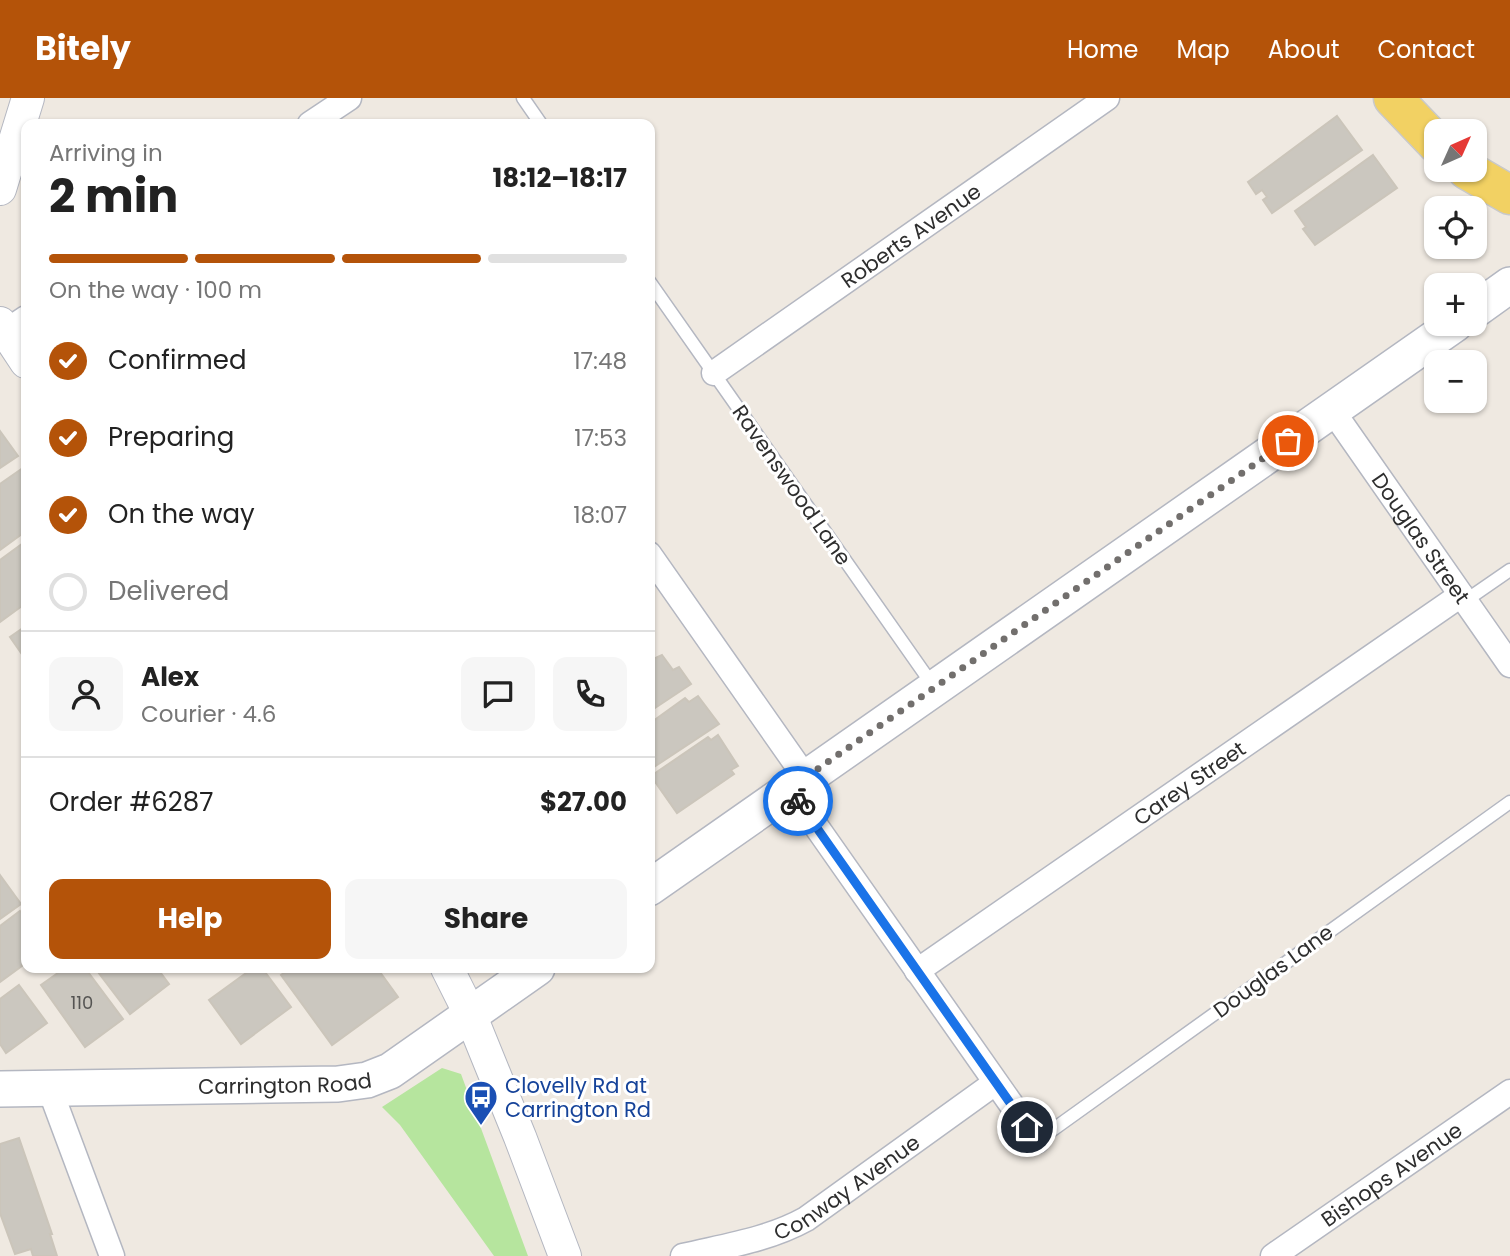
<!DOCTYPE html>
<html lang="en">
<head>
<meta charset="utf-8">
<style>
	:root { --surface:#fff; --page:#f6f6f6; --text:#222; --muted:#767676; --line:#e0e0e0; --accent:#b45309 }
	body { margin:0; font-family:Poppins,sans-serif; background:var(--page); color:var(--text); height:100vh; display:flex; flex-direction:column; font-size:26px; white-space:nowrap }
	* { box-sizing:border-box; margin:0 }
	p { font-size:23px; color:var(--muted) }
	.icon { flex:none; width:38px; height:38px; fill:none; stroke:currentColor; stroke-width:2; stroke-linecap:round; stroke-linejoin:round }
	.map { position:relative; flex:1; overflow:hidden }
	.sheet { position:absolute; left:21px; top:21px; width:634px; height:854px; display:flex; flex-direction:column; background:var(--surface); border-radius:14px; box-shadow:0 2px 5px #0004 }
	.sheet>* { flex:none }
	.needle { width:46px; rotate:45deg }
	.controls { position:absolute; left:1424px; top:21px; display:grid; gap:14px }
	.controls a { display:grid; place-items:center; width:63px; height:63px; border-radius:14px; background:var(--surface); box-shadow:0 2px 5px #0004; font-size:35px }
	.pin { position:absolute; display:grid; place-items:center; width:60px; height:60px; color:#fff; margin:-30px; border:4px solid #fff; border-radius:50%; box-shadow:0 2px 7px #0007 }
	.courier { position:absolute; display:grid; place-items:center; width:70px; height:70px; margin:-35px; border:5px solid #1a73e8; border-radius:50%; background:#fff; color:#222; box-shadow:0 2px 9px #0007 }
	.summary em { font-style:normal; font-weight:700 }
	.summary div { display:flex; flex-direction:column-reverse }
	.summary { display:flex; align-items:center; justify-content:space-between; height:119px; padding:0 28px }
	h1 { font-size:46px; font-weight:700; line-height:52px }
	.bar { display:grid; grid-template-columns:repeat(4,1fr); gap:10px 7px; align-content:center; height:84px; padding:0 28px }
	.bar i { height:9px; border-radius:5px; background:var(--line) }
	.bar .current { background:var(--accent) }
	.bar p { grid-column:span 4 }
	.line { display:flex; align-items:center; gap:18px; padding:0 28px; border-top:2px solid var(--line) }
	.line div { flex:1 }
	.round { display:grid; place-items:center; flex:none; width:74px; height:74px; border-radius:14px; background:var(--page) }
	ol { padding:0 28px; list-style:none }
	li { display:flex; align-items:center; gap:21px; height:77px }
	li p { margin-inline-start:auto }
	li .icon { padding:7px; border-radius:50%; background:var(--accent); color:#fff; stroke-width:4 }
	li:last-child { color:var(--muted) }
	li i { width:38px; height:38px; border:4px solid var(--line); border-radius:50% }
	.action { display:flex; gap:14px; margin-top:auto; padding:14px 28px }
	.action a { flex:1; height:80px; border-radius:14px; background:var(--accent); color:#fff; font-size:28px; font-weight:700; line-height:80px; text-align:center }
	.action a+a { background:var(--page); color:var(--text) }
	header { display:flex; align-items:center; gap:42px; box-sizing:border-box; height:98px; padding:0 35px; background:var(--accent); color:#fff }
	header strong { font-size:33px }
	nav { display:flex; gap:38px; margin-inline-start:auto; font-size:24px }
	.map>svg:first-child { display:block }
	.green { fill:#b6e59e }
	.building { fill:#cbc7bf; stroke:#cbc5ba; stroke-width:2 }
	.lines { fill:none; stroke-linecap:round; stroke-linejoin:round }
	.service-casing { stroke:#b4b7c1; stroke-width:15 }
	.minor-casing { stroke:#b4b7c1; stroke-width:27 }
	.tertiary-casing { stroke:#b4b7c1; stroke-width:34 }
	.secondary-casing { stroke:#b4b7c1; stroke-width:38 }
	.primary-casing { stroke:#c9c9c9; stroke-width:41 }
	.service { stroke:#fff; stroke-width:12 }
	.minor { stroke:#fff; stroke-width:24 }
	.tertiary { stroke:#fff; stroke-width:32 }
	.secondary { stroke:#fff; stroke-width:35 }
	.primary { stroke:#f2d163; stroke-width:38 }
	.done { stroke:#726f6d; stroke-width:7; stroke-dasharray:0 12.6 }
	.route { stroke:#1a73e8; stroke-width:9 }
	.labels { text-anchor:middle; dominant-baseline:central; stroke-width:6; stroke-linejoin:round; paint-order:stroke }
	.number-label { font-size:18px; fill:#555452 }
	.street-label { font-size:21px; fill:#2e2e2e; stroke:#fff }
	.transit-label { font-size:21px; fill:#164399; stroke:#fff; text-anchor:start }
</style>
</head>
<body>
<header>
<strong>Bitely</strong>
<nav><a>Home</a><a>Map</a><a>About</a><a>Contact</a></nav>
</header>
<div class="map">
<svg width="1510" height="1158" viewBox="0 0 1510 1158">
	<rect width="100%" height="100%" fill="#efe9e1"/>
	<!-- green -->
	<path class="green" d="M 442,970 L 461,976 L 528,1158 L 494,1158 L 400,1027 L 382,1009 Z"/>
	<!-- building -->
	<g class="building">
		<path d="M 1337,18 L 1362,52 L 1272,115 L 1263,102 L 1267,99 L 1262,92 L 1256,96 L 1248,84 Z"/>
		<path d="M 1373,57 L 1397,90 L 1315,147 L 1303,131 L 1306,129 L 1295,113 Z"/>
		<path d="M 0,333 L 18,358 L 0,370 Z"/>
		<path d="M 23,370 L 26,375 L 26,433 L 0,452 L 0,386 Z"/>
		<path d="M 26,443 L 26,505 L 0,524 L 0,462 Z"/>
		<path d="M 26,528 L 26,562 L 10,539 Z"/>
		<path d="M 662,557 L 673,572 L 679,569 L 691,586 L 649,614 L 649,563 Z"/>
		<path d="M 698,598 L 719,626 L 654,669 L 649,662 L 649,626 L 685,600 L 689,604 Z"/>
		<path d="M 718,637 L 738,668 L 731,672 L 734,676 L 677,715 L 651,678 L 708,639 L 711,642 Z"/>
		<path d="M 0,777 L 21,806 L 0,821 Z"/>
		<path d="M 20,813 L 26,821 L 26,865 L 0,884 L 0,828 Z"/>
		<path d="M 65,870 L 85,870 L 123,921 L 85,949 L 41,887 Z"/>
		<path d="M 95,870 L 157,870 L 169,886 L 130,916 Z"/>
		<path d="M 253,870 L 262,870 L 291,909 L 241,946 L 209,902 Z"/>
		<path d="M 291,870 L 377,870 L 398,899 L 332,947 L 281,877 Z"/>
		<path d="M 19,887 L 47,925 L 6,955 L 0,946 L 0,901 Z"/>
		<path d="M 19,1040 L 52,1136 L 50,1136 L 57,1158 L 33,1158 L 31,1151 L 15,1156 L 0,1115 L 0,1046 Z"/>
	</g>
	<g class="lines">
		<defs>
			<g id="service">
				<path d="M 523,0 L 541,26"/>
				<path d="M 649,183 L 934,589"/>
				<path d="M 1465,503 L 1510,472"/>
				<path d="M 1037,1043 L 1510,704"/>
			</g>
			<g id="minor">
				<path d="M 310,26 L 349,0"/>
				<path d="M 5,234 L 26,220"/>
				<path id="s1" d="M 714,275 L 1107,0"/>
				<path id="s2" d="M 1332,312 L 1510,567"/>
				<path d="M 649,456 L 806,680"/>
				<path d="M 790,691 L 1037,1043"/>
				<path id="s3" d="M 917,873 L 1461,497"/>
				<path d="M 49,989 L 112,1158"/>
				<path id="s4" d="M 683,1158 C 725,1148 768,1142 806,1121 L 995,985"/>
				<path id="s5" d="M 1273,1158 L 1510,994"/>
			</g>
			<g id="tertiary">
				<path d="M 0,91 L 28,0"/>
				<path d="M 0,225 L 26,264"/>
				<path d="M 447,870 L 470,916 L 520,1039 L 565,1158"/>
			</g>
			<g id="secondary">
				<path d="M 1475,212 L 1510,187"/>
				<path d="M 649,790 L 1455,226"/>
				<path id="s6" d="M 0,991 L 338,986 L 367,982 L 390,973 L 537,870"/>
			</g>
			<g id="primary">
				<path d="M 1393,0 L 1437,46"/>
				<path d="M 1467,72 L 1510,97"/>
			</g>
		</defs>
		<!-- service casing -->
		<use href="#service" class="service-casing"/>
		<!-- minor casing -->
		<use href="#minor" class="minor-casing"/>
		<!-- tertiary casing -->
		<use href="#tertiary" class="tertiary-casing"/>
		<!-- secondary casing -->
		<use href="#secondary" class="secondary-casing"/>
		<!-- primary casing -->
		<use href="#primary" class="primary-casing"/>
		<!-- service -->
		<use href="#service" class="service"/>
		<!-- minor -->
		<use href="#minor" class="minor"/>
		<!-- tertiary -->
		<use href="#tertiary" class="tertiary"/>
		<!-- secondary -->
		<use href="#secondary" class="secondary"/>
		<!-- primary -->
		<use href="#primary" class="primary"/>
	</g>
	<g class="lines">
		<!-- done -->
		<path class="done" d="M 798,703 L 789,691 L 1288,343"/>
		<!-- route -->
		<path class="route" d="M 798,703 L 1027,1029"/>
	</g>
	<!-- icons -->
	<defs>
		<symbol id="bus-pin" viewBox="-11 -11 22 30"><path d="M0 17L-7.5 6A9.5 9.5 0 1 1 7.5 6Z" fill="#1a4fb4" stroke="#fff"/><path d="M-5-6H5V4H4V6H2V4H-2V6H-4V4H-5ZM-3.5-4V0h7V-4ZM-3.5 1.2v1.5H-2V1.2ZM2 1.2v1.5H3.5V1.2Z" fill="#fff"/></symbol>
	</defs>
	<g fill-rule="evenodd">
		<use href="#bus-pin" x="462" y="980" width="38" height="52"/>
	</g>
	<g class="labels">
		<!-- number labels -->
		<g class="number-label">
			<text x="82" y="904">110</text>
		</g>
		<!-- street labels -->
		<g class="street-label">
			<text stroke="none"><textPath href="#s1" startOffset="240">Roberts Avenue</textPath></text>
			<text transform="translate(792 387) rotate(55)">Ravenswood Lane</text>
			<text stroke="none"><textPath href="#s2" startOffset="156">Douglas Street</textPath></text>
			<text stroke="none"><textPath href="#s3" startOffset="331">Carey Street</textPath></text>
			<text transform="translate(1273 873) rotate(-36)">Douglas Lane</text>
			<text stroke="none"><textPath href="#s6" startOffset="285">Carrington Road</textPath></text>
			<text stroke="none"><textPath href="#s5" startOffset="144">Bishops Avenue</textPath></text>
			<text stroke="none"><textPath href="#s4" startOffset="180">Conway Avenue</textPath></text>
		</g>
		<!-- transit labels -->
		<g class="transit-label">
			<text x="505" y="987">Clovelly Rd at<tspan x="505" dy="24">Carrington Rd</tspan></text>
		</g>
	</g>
</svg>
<div class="controls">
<a><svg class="needle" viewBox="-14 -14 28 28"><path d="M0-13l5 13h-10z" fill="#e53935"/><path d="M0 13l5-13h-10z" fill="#767676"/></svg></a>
<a><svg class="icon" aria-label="locate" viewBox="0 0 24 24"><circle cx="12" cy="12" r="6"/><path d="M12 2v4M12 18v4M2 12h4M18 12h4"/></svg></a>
<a>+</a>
<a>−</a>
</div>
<div class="pin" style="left:1288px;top:343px;background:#ea580c"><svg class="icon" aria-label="bag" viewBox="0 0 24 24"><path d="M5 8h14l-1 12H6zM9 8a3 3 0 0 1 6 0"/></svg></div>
<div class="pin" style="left:1027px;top:1029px;background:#1f2937"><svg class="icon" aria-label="home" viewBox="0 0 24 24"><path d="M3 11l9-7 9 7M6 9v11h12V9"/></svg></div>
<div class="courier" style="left:798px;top:703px"><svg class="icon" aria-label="bike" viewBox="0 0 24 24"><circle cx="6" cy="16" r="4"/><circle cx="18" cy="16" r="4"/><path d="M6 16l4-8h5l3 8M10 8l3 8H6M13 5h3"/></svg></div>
<section class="sheet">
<div class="summary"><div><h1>2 min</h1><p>Arriving in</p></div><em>18:12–18:17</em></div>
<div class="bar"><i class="current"></i><i class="current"></i><i class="current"></i><i></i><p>On the way · 100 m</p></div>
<ol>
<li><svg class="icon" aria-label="check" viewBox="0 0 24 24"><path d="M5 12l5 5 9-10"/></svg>Confirmed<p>17:48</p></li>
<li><svg class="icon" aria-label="check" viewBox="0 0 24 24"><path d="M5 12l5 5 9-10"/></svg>Preparing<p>17:53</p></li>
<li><svg class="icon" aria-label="check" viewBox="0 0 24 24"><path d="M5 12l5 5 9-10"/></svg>On the way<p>18:07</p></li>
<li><i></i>Delivered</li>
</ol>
<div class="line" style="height:126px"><a class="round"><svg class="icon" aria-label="person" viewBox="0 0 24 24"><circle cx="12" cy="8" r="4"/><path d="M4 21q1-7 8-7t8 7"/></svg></a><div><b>Alex</b><p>Courier · 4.6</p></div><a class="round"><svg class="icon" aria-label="chat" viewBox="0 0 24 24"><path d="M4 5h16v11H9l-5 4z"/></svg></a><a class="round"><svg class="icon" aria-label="phone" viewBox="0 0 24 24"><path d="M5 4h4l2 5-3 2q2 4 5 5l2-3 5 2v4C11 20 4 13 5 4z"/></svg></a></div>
<div class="line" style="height:91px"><div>Order #6287</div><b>$27.00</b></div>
<div class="action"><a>Help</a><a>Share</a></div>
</section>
</div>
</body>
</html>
